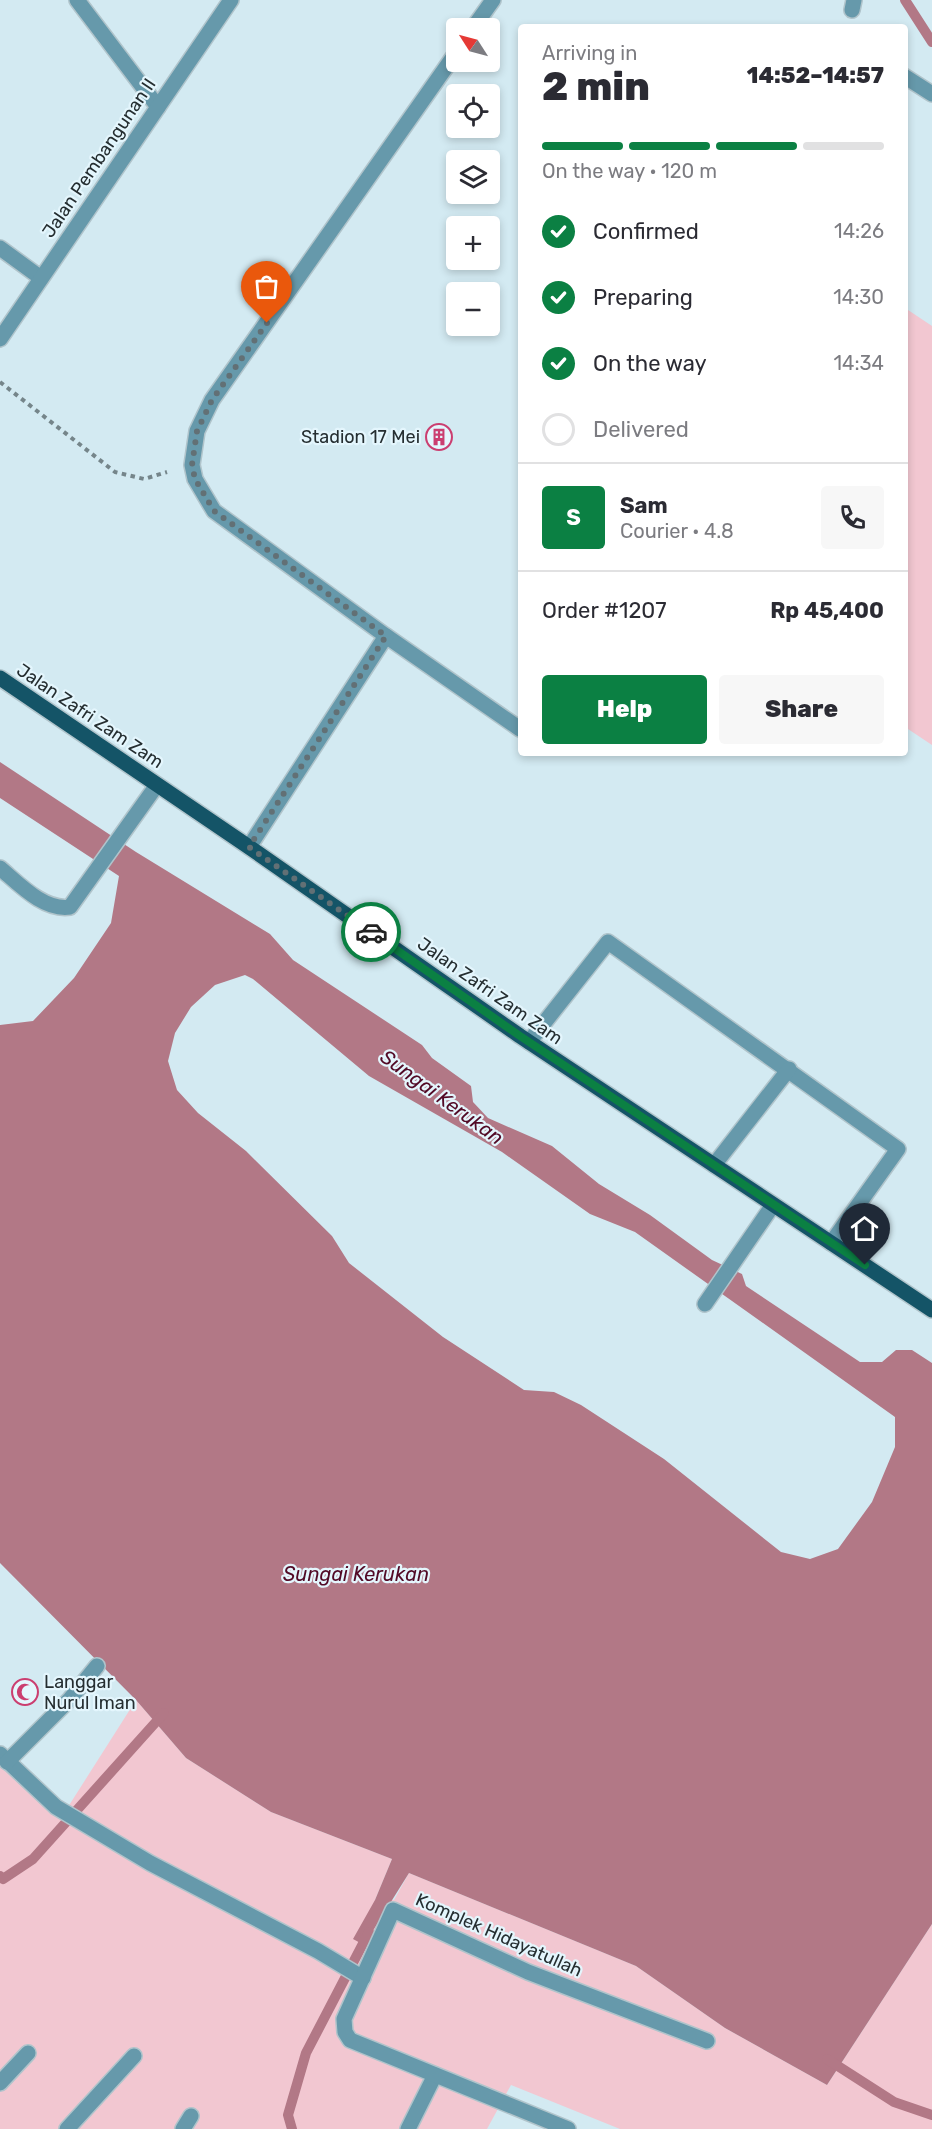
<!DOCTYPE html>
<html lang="en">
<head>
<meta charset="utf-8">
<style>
	:root { --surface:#fff; --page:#f7f7f7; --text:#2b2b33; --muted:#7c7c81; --line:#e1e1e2; --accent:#0b8043 }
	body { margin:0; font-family:Rubik,sans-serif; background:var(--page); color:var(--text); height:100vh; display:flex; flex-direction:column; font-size:22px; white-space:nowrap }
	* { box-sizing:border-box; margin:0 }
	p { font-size:20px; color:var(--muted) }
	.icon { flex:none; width:33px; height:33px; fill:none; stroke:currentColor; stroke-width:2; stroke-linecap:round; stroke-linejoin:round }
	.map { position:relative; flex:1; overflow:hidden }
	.sheet { position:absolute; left:518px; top:24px; width:390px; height:732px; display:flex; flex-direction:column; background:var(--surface); border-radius:6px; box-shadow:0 3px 9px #0003 }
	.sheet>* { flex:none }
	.needle { width:39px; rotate:306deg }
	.controls { position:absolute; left:446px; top:18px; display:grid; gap:12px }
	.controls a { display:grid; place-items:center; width:54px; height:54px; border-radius:6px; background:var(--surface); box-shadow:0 3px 9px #0003; font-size:30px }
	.pin { position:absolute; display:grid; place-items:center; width:51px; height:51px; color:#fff; margin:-62px -26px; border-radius:50% 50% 50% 0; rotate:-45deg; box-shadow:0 0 6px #0007 }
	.pin .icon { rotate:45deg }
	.courier { position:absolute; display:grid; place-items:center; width:60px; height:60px; margin:-30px; border:4px solid #0b8043; border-radius:50%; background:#fff; color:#222; box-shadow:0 2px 8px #0007 }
	.head em { font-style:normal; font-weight:800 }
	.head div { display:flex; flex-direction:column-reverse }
	.head { display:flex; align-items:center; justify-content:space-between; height:102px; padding:0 24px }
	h1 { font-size:39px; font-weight:800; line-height:45px }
	.bar { display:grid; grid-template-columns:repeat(4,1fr); gap:9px 6px; align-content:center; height:72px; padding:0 24px }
	.bar i { height:8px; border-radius:4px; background:var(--line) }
	.bar .selected { background:var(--accent) }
	.bar p { grid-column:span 4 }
	.line { display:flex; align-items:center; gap:15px; padding:0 24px; border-top:2px solid var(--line) }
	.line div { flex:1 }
	.round { display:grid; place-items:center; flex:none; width:63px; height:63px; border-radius:6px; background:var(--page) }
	ol { padding:0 24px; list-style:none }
	li { display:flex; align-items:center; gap:18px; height:66px }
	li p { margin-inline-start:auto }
	li .icon { padding:6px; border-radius:50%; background:var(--accent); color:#fff; stroke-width:4 }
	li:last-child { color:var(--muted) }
	li i { width:33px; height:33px; border:3px solid var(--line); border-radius:50% }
	.button { display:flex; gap:12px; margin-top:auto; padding:12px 24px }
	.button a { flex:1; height:69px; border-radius:6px; background:var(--accent); color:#fff; font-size:24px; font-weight:800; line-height:69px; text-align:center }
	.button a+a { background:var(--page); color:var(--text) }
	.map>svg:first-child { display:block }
	.green { fill:#f2c7d1 }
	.water { fill:#b27886; fill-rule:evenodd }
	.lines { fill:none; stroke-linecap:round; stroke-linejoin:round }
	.stream { stroke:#b27886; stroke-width:10 }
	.minor-casing { stroke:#b0c4cb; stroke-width:18 }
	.major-casing { stroke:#b0c4cb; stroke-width:18 }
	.path { stroke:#75858a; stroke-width:4; stroke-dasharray:4.5 4.5; stroke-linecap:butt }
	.minor { stroke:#6699ab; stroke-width:15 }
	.major { stroke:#145467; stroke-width:15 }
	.done { stroke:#627075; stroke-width:6; stroke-dasharray:0 10.8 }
	.route { stroke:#0b8043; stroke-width:8 }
	.labels { text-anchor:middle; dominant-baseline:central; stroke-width:4.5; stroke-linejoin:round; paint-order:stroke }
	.street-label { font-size:18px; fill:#252e31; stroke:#e4f6fd }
	.poi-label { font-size:18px; fill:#252e31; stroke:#e4f6fd; text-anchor:end }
	.water-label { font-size:20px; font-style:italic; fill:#520a26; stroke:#e4f6fd }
</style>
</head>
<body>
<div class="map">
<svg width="932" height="2129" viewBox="0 0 932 2129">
	<rect width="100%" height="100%" fill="#d3eaf2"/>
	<!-- green -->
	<g class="green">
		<path d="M 905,308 L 932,326 L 932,745 L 905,727 Z"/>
		<path d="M 136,1700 L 186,1758 L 271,1812 L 392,1859 L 375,1900 L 394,1900 L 409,1873 L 636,1966 L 725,2028 L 827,2085 L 932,1924 L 932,2129 L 620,2129 L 511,2085 L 487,2129 L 0,2129 L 0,1765 L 61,1818 Z"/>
	</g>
	<!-- water -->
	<path class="water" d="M 0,762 L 136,852 L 270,934 L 293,960 L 422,1045 L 432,1058 L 471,1086 L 473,1102 L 488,1118 L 552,1146 L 599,1184 L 650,1215 L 712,1260 L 742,1274 L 746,1286 L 860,1362 L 882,1362 L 896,1350 L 912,1350 L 932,1363 L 932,1924 L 827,2085 L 725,2028 L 636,1966 L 409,1873 L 364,1945 L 353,1939 L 375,1900 L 392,1859 L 271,1812 L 186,1758 L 136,1700 L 0,1563 L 0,1025 L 33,1021 L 74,978 L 111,923 L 119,876 L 0,798 ZM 245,975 L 253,979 L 369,1076 L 502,1152 L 590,1214 L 635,1232 L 895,1417 L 895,1447 L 872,1502 L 838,1549 L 810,1559 L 781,1552 L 664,1459 L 581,1405 L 554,1392 L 524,1390 L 443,1337 L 349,1263 L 332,1236 L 246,1151 L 198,1113 L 177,1090 L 168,1061 L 175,1033 L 191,1007 L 215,985 Z"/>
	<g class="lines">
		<!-- stream -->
		<g class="stream">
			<path d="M 905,0 L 932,42"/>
			<path d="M 0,1876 L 3,1879 L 33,1859 L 164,1713"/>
			<path d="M 827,2059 L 894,2102 L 932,2115"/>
			<path d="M 292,2129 L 288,2115 L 306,2053 L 369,1932"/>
		</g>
		<defs>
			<g id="minor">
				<path d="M 77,0 L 158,107"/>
				<path d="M 852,10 L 854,0"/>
				<path d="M 473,28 L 493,0"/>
				<path d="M 904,76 L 932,94"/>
				<path d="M 0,248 L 41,278"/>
				<path d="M 0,339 L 231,0"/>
				<path d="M 386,636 L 520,729"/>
				<path d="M 249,847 L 386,636 L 214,511 L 195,479 L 192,465 L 197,431 L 212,400 L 456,53"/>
				<path d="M 0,868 C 19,884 44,911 70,907 L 157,785"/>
				<path d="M 529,1042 L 608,942 L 898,1149 L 831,1243"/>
				<path d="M 714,1165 L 789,1069"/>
				<path d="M 705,1304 L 773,1205"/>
				<path d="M 0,1754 L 56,1807 L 150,1863 L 318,1951 L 363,1978"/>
				<path d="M 7,1762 L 70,1699 L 97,1666"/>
				<path d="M 0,2083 L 28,2053"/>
				<path d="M 67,2129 L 134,2056"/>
				<path d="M 183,2129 L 191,2116"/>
				<path d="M 408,2129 L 435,2075"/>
				<path d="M 568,2129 L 350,2040 L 345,2032 L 344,2019 L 393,1910 L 528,1972 L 707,2041"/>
			</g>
			<path id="major" d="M 0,678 L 249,847 L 520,1036 L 932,1310"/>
		</defs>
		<!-- minor casing -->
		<use href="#minor" class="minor-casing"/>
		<!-- major casing -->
		<use href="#major" class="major-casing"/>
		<!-- path -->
		<path class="path" d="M 0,382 L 115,472 L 144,479 L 167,472"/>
		<!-- minor -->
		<use href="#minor" class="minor"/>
		<!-- major -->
		<use href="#major" class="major"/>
	</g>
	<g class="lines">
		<!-- done -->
		<path class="done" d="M 267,323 L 212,400 L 197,431 L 192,465 L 195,479 L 214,511 L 386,636 L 249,847 L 371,932"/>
		<!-- route -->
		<path class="route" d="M 371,932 L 520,1036 L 865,1265"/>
	</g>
	<!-- icons -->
	<defs>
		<symbol id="building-ring" viewBox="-11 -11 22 22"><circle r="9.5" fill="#e4f6fd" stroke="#cb3e70" stroke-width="1.5"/><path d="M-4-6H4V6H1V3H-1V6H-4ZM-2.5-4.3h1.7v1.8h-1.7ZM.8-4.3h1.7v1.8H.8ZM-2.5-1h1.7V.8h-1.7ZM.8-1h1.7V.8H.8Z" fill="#cb3e70"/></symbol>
		<symbol id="mosque-ring" viewBox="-11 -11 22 22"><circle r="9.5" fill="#e4f6fd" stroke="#cb3e70" stroke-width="1.5"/><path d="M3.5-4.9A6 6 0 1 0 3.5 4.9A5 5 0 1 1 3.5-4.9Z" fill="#cb3e70"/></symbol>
	</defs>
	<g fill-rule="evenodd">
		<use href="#building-ring" x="424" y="422" width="30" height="30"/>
		<use href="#mosque-ring" x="10" y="1677" width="30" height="30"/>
	</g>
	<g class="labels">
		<!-- street labels -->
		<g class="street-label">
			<text transform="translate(99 158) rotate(-56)">Jalan Pembangunan II</text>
			<text transform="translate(90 716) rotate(34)">Jalan Zafri Zam Zam</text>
			<text transform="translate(490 991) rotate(35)">Jalan Zafri Zam Zam</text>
			<text transform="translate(499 1935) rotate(24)">Komplek Hidayatullah</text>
		</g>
		<!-- poi labels -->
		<g class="poi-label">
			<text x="420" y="437">Stadion 17 Mei</text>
			<text x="44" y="1682" text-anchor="start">Langgar<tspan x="44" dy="21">Nurul Iman</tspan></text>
		</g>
		<!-- water labels -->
		<g class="water-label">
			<text transform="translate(442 1097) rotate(36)">Sungai Kerukan</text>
			<text x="356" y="1574">Sungai Kerukan</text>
		</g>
	</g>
</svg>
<div class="controls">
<a><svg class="needle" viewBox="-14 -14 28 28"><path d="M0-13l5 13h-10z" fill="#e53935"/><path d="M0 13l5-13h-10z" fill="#7c7c81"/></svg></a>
<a><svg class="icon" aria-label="locate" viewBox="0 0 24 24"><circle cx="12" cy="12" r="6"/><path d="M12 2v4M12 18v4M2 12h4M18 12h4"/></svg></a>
<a><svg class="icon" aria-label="layers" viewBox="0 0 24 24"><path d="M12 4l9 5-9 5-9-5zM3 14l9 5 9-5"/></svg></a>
<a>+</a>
<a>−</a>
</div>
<div class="pin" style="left:267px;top:323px;background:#ea580c"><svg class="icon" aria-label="bag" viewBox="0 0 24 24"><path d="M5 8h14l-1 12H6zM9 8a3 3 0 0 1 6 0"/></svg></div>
<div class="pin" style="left:865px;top:1265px;background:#1f2937"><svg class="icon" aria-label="home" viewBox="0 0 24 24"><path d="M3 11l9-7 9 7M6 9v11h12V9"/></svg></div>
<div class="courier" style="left:371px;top:932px"><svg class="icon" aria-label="car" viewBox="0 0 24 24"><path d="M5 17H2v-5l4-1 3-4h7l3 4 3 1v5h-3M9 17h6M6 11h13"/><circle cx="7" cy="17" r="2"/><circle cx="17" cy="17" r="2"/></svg></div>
<section class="sheet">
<div class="head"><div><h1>2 min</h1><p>Arriving in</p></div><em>14:52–14:57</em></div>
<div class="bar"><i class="selected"></i><i class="selected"></i><i class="selected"></i><i></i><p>On the way · 120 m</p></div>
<ol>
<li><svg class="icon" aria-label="check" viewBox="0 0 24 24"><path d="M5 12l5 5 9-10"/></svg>Confirmed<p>14:26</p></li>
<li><svg class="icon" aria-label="check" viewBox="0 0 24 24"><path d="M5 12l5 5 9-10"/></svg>Preparing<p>14:30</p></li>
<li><svg class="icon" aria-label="check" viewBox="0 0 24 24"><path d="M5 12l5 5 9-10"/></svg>On the way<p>14:34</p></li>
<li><i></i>Delivered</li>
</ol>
<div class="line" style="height:108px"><b class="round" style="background:var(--accent);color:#fff">S</b><div><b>Sam</b><p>Courier · 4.8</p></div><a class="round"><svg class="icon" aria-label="phone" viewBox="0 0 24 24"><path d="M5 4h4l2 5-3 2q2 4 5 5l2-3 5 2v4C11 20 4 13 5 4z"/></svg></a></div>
<div class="line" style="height:78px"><div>Order #1207</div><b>Rp 45,400</b></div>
<div class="button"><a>Help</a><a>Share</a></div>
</section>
</div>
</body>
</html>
